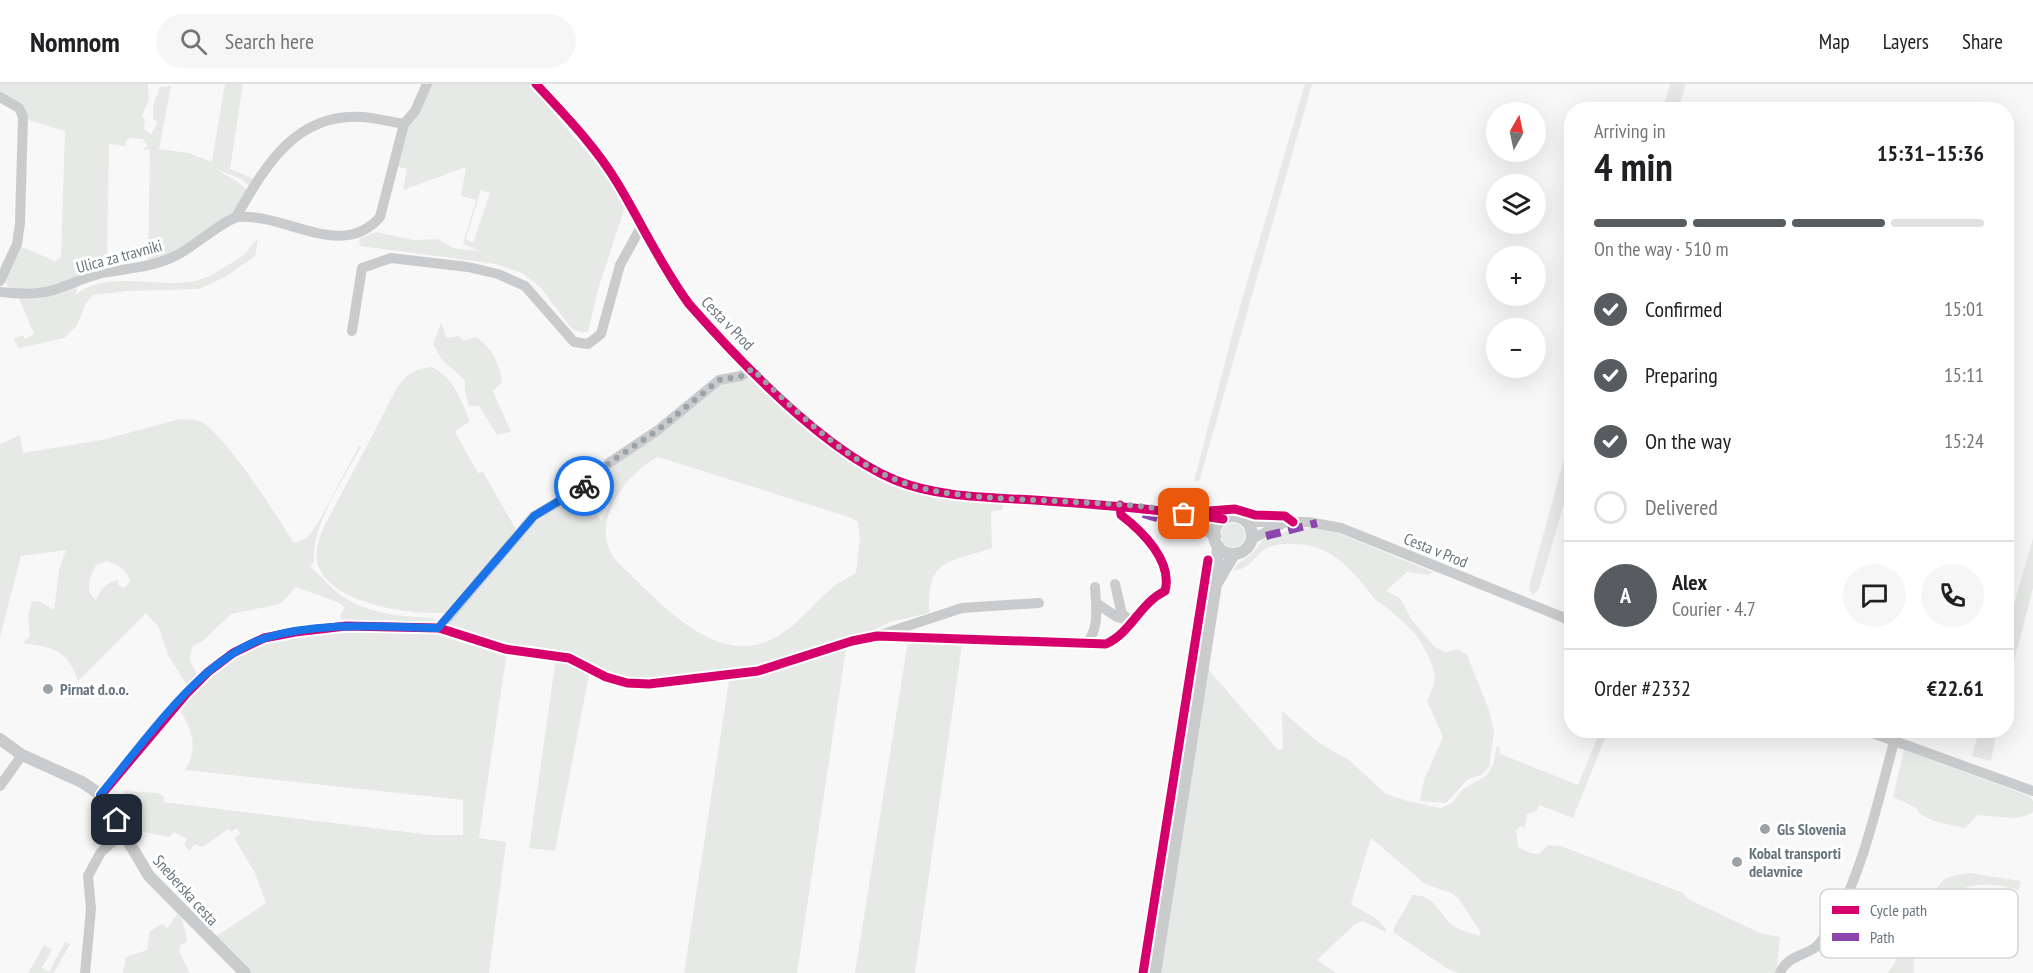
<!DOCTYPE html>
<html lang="en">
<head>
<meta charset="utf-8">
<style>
	:root { --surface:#fff; --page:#f6f6f6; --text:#202124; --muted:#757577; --line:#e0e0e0; --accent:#575c60 }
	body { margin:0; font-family:"PT Sans Narrow",sans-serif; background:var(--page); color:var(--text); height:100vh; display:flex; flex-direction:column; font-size:22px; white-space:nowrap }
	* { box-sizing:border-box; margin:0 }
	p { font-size:20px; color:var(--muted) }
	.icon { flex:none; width:33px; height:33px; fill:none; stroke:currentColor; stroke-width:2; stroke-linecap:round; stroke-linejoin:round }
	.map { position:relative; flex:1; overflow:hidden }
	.panel { position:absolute; left:1564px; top:18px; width:450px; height:636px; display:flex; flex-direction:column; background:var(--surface); border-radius:24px; box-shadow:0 6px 24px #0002 }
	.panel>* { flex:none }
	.needle { width:39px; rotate:9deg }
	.fabs { position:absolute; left:1486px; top:18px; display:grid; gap:12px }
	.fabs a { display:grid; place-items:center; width:60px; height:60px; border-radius:50%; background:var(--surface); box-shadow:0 6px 24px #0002; font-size:30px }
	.pin { position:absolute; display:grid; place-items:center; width:51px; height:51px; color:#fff; margin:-26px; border-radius:12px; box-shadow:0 3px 9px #0006 }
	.courier { position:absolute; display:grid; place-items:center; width:60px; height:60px; margin:-30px; border:4px solid #1a73e8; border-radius:50%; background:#fff; color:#222; box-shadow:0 2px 8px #0007 }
	.summary em { font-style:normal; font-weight:800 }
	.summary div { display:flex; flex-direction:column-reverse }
	.summary { display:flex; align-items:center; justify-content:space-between; height:102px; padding:0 30px }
	h1 { font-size:39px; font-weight:800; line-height:45px }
	.bar { display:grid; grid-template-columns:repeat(4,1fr); gap:9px 6px; align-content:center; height:72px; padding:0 30px }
	.bar i { height:8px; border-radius:4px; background:var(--line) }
	.bar .active { background:var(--accent) }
	.bar p { grid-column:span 4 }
	.line { display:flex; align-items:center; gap:15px; padding:0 30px; border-top:2px solid var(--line) }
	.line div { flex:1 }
	.round { display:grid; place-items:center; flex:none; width:63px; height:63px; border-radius:32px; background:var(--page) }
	ol { padding:0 30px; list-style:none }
	li { display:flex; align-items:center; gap:18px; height:66px }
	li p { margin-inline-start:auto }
	li .icon { padding:6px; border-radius:50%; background:var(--accent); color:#fff; stroke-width:4 }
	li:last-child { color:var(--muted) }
	li i { width:33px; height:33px; border:3px solid var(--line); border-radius:50% }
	header { display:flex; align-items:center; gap:36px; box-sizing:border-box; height:84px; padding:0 30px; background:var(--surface); border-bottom:2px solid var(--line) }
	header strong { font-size:28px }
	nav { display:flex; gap:33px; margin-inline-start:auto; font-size:21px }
	.search { width:420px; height:54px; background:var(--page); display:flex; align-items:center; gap:15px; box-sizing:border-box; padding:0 21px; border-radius:33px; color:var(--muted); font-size:22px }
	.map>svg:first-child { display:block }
	.green { fill:#e7e9e6; fill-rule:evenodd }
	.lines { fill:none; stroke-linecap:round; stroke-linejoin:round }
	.minor { stroke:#c9cbcc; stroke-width:10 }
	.tertiary { stroke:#c9cbcc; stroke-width:12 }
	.quiet { stroke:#8e44ad; stroke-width:8; stroke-dasharray:15 8; stroke-linecap:butt }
	.cycleway-casing { stroke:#fff; stroke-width:13 }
	.cycleway { stroke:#d6006c; stroke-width:9 }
	.done { stroke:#9aa3a9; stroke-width:6; stroke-dasharray:0 10.8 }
	.route { stroke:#1a73e8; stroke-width:8 }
	.poi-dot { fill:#9aa3a9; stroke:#fff; stroke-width:2 }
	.labels { text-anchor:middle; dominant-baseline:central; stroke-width:6; stroke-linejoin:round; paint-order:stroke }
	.street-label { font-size:16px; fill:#67757e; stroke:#fff }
	.poi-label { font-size:16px; font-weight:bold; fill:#67757e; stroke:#fff; text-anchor:start }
	.key { fill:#fff; stroke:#d1d6d8; stroke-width:1.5 }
	.key-label { font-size:16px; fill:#67757e }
</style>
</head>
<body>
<header>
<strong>Nomnom</strong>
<div class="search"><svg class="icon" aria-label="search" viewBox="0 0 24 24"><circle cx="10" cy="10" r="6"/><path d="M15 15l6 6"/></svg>Search here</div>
<nav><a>Map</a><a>Layers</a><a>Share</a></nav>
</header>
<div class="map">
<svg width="2033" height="889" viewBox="0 0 2033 889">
	<rect width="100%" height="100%" fill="#f8f8f8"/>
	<!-- green -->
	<g class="green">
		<path d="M 0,0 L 148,0 L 149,16 L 142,32 L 145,35 L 144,45 L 151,50 L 158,38 L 153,35 L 153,22 L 160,3 L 171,2 L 159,65 L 189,69 L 212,78 L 225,0 L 243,0 L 230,85 L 255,95 L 250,103 L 241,95 L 214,84 L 238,98 L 248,107 L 229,135 L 192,158 L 148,181 L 150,66 L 142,65 L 148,63 L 143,55 L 130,54 L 125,58 L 127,62 L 109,60 L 107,186 L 46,205 L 9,206 L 5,197 L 19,162 L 55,177 L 61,173 L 65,47 L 25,35 L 0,10 Z"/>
		<path d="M 429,0 L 529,0 L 608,93 L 625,123 L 598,205 L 588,248 L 580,248 L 572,245 L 540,203 L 522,189 L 496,180 L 360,162 L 359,155 L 376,148 L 413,156 L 438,155 L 453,164 L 479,167 L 463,160 L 476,116 L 461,112 L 466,83 L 403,106 L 407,85 L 395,82 L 402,56 ZM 481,106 L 490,109 L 473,159 L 466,155 Z"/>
		<path d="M 1305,0 L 1312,0 L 1199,398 L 1194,397 L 1235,240 Z"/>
		<path d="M 1670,0 L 1686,0 L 1678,25 L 1663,25 Z"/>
		<path d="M 258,155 L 255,172 L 225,193 L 199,205 L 128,207 L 93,211 L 86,219 L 77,241 L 64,254 L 19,264 L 15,258 L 15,254 L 23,251 L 25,255 L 34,250 L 18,212 L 77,202 L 76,211 C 109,182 170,210 207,193 C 214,190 235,177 242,172 C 248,167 252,160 258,155 Z"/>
		<path d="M 441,239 L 447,254 L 459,252 L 463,257 L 476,253 C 490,261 501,281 502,298 L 493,307 L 511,348 L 497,351 L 479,322 L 469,322 L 465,308 L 465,296 L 442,276 L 433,260 Z"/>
		<path d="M 431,283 C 453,291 461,317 470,337 L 455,348 L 478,389 L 483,388 L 517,447 L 446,529 C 410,531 309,519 317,464 C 320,446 333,427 341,410 C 359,377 377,343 394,309 C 404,293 412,285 431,283 Z"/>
		<path d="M 751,291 L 889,397 L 1005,417 L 1002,426 L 991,427 L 992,464 C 949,479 927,473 929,529 L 890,538 L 872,547 L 761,581 L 648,595 L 626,595 L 447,543 L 447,537 L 527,443 L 569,415 L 575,414 L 579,420 L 591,422 L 601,437 L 610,421 L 602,414 L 587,414 L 578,411 L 705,306 ZM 658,373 L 852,434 L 858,438 L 860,454 L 856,489 C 848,494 839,498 833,503 C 812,521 795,545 770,556 C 719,580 669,528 636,496 C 624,483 611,476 607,458 C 599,424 631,387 658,373 Z"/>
		<path d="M 180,335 C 186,336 193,335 199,337 C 222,345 279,435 294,459 L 307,454 L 318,439 L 359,362 L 361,363 C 344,395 311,441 314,478 L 310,482 C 319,490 327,500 337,508 C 364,530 399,532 432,534 L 436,536 L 435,538 L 425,541 L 343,539 L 340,531 L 345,524 L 340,519 L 296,503 L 280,520 L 231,530 L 203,557 L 193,562 L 189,574 L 197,591 L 187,601 L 169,573 L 158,542 L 146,529 L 78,597 C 67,565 54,564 23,559 L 30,552 L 28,532 L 32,518 L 38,517 L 54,526 L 59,486 L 66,466 L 21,472 L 0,553 L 0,360 L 20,351 L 23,369 L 102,356 ZM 107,477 C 118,481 128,486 130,498 L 124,504 L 119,502 L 118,496 C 106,498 100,506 96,516 C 84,506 90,493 96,481 Z"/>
		<path d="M 1572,346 L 1572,392 L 1539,505 L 1533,511 L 1529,506 L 1530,499 Z"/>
		<circle cx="1233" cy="451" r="12"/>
		<path d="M 1316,444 L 1338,449 L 1433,488 L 1428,491 L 1407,488 L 1386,507 L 1400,514 L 1412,536 L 1435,563 L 1445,568 L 1458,565 L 1467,571 L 1490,629 L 1494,648 L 1489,683 L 1481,691 L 1468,695 L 1446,719 L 1420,717 L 1424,696 L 1443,653 L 1427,617 C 1436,596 1438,595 1429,574 C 1418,548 1404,538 1382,520 C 1380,518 1377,518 1375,515 C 1355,490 1334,461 1296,460 C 1288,459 1273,460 1265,465 C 1254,472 1252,484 1233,487 L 1237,480 L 1251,471 L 1263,456 L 1292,445 Z"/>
		<path d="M 2033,454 L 2033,504 L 2007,605 L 2007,545 Z"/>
		<path d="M 324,544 L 444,549 L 507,568 L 479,754 L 506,758 L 489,889 L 252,889 L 215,853 L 266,819 L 255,789 L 234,754 L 240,750 L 237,744 L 231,748 L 228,745 L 203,763 L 194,760 L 190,767 L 184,761 L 187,755 L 174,748 L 169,753 L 127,745 L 115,722 L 121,716 L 124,707 L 158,709 L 164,713 L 163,718 L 431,751 L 463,751 L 463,716 L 185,686 C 200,664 191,641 176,621 L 250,559 Z"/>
		<path d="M 909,551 L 963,554 L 915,889 L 855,889 Z"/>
		<path d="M 847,558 L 797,889 L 684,889 L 730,590 Z"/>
		<path d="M 556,574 L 590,585 L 555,767 L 529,764 Z"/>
		<path d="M 1194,581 L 1198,581 L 1150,889 L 1146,889 Z"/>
		<path d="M 1207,584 L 1278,666 L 1283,665 L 1282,627 L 1319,659 L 1349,676 L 1386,710 L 1407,717 L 1441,724 L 1453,718 L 1463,705 L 1486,692 L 1493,681 L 1497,662 L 1500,663 L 1500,670 L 1578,701 L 1600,647 L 1608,647 L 1573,734 L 1539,721 L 1537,727 L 1527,730 L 1525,744 L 1521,742 L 1516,746 L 1518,763 L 1530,769 L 1539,770 L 1548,761 L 1561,762 L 1683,809 L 1688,815 L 1760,849 L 1780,853 L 1776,889 L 1459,889 L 1448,885 L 1393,848 C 1397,834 1407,825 1412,811 C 1435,811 1437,827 1452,841 C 1458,846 1471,849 1479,852 L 1481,849 L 1459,815 L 1451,809 L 1425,800 L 1371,754 L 1351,820 L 1378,836 L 1386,845 L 1385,848 L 1363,837 L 1354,841 L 1317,876 L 1336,889 L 1159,889 Z"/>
		<path d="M 1979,647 L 1997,647 L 1991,677 L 1972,672 Z"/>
		<path d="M 1904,666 L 2029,712 L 2033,717 L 2033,728 C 2016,739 1995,731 1977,731 L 1965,744 L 1934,737 L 1920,730 L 1916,724 L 1893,713 Z"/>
		<path d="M 1970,789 L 2021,797 L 2019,806 C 2000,800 1983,798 1964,804 C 1942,811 1909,867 1914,889 L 1888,889 C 1904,868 1929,803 1947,794 C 1954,791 1962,790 1970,789 Z"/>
		<path d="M 177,830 L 182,835 L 187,855 L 187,858 L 181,861 L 179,867 L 190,889 L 123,889 L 126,873 L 147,866 L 150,847 L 162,840 L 168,844 Z"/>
		<path d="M 65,858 L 70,860 L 54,889 L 28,889 L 44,861 L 52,866 L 42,884 L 49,888 Z"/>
	</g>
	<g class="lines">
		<!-- minor -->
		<g class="minor">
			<path d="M 0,13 L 19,24 L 23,33 L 20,139 L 17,160 L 0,197"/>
			<path d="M 236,133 C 265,83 295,28 363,33 C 377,34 391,38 404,40"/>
			<path d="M 0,208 C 17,210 37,211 54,206 C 70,201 86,193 102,189 C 128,184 152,184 177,171 C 192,164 225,135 238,133 C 286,129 342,177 380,133 L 404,40 L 415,27 L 427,0"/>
			<path d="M 352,247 L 362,184 L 391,174 L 468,183 L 498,190 L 525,202 L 574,258 L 588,260 L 601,250 L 620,181 L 641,143"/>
			<path d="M 1247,438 L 1308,438 L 1341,444 L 1572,537"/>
			<path d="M 1252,455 L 1284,439"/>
			<path d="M 1115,500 L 1122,530 L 1132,537"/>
			<path d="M 1096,519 L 1117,533 L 1127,536"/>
			<path d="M 439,544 L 534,432 L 582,404 L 609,379 L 658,346 L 719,296 L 741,292 L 752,285"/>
			<path d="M 880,551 L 962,524 L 1039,519"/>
			<path d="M 1086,560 C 1100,545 1096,522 1095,503"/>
			<path d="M 1864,646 L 2033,707"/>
			<path d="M 0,702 L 22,671"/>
			<path d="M 101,711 L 186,610 L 208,588 L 233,569 L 264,554 L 295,548 L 346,542 L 439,544 L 505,565 L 569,574 L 606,593 L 627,599 L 649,600 L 758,587 L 852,557 L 877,552 L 1106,560 C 1131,549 1140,519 1165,507 C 1173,477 1142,447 1121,431 L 1120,421"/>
			<path d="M 85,889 L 91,825 L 88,792 L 101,768 L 123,749"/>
			<path d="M 1780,889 C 1786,873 1803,872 1816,863 C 1822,857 1828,848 1832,841 C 1863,789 1878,716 1894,658"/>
		</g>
		<!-- tertiary -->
		<g class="tertiary">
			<path d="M 536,0 C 565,31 596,63 618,100 C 642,140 661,182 689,220 C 740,278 824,366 895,396 C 941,415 998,413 1047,417 C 1107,421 1165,426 1223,435"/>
			<path d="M 1185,430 L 1215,452"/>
			<circle cx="1233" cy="451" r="19"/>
			<path d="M 1217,499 L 1234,470"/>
			<path d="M 0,655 L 22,671 L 82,698 L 101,711 L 149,792 L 245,889"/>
			<path d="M 1155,889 L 1216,500 L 1218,462"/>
		</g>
		<!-- quiet -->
		<g class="quiet">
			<path d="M 1143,430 L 1180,441 L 1197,449"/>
			<path d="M 1266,452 L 1317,439"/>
		</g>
		<defs>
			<g id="cycleway">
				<path d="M 536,0 C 565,31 596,63 618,100 C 642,140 661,182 689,220 C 740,278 824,366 895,396 C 941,415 998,413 1047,417 C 1107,421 1165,426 1223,435"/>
				<path d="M 1209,427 L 1235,425 L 1255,431 L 1285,432 L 1293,438"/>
				<path d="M 101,711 L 186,610 L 208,588 L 233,569 L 264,554 L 295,548 L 346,542 L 439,544 L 505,565 L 569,574 L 606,593 L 627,599 L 649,600 L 758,587 L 852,557 L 877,552 L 1106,560 C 1131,549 1140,519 1165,507 C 1173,477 1142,447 1121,431 L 1120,421"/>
				<path d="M 1143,889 L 1208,476"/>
			</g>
		</defs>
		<!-- cycleway casing -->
		<use href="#cycleway" class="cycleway-casing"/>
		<!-- cycleway -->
		<use href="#cycleway" class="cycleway"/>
	</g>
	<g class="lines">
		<!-- done -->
		<path class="done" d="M 584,402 L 609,379 L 658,346 L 719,296 L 741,292 L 752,285 C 803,333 858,392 930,406 C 971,414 1015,415 1057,417 C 1099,420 1143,419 1184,430"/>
		<!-- route -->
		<path class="route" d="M 117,736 L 100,711 C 144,659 198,576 265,554 C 320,537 382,543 438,544 L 534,432 L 584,402"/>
	</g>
	<!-- markers -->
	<g class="poi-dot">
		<circle cx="48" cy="605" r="6"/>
		<circle cx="1765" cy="745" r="6"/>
		<circle cx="1737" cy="778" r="6"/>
	</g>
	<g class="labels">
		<!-- street labels -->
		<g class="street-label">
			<text transform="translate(119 172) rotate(-15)">Ulica za travniki</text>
			<text transform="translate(728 239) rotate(46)">Cesta v Prod</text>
			<text transform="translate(1436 466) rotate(22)">Cesta v Prod</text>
			<text transform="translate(186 806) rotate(48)">Sneberska cesta</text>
		</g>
		<!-- poi labels -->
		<g class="poi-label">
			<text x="60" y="605">Pirnat d.o.o.</text>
			<text x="1777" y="745">Gls Slovenia</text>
			<text x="1749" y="769">Kobal transporti<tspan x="1749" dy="18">delavnice</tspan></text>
		</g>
	</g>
	<!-- legend -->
	<rect x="1820" y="805" width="198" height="69" rx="9" class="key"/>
	<rect x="1832" y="822" width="27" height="8" fill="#d6006c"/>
	<rect x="1832" y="849" width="27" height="8" fill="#8e44ad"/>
	<g class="key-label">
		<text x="1870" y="832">Cycle path</text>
		<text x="1870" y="859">Path</text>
	</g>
</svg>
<div class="fabs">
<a><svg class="needle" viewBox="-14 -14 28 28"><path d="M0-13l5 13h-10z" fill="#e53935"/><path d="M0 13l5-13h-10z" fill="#757577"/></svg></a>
<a><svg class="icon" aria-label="layers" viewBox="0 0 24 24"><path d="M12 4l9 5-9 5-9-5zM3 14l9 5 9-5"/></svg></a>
<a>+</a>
<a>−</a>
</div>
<div class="pin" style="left:1184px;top:430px;background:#ea580c"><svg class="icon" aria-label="bag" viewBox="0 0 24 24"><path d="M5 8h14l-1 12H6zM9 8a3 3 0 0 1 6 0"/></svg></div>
<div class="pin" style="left:117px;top:736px;background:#1f2937"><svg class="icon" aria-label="home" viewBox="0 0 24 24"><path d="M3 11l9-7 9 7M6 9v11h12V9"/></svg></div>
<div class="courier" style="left:584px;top:402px"><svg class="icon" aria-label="bike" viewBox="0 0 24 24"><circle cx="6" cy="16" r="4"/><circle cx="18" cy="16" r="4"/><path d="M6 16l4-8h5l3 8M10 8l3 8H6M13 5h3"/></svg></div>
<section class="panel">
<div class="summary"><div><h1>4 min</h1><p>Arriving in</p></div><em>15:31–15:36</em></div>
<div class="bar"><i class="active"></i><i class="active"></i><i class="active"></i><i></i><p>On the way · 510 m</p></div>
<ol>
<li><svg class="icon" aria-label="check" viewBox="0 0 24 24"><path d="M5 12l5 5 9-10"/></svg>Confirmed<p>15:01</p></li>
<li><svg class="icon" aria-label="check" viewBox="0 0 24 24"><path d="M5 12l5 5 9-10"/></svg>Preparing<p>15:11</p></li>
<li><svg class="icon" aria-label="check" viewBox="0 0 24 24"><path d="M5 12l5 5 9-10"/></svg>On the way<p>15:24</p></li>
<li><i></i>Delivered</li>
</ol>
<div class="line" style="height:108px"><b class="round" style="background:var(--accent);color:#fff">A</b><div><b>Alex</b><p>Courier · 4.7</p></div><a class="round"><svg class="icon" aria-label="chat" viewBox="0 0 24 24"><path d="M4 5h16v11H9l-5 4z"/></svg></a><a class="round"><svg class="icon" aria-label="phone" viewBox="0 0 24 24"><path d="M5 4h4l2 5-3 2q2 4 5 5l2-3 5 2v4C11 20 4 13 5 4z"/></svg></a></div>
<div class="line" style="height:78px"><div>Order #2332</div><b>€22.61</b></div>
</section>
</div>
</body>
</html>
